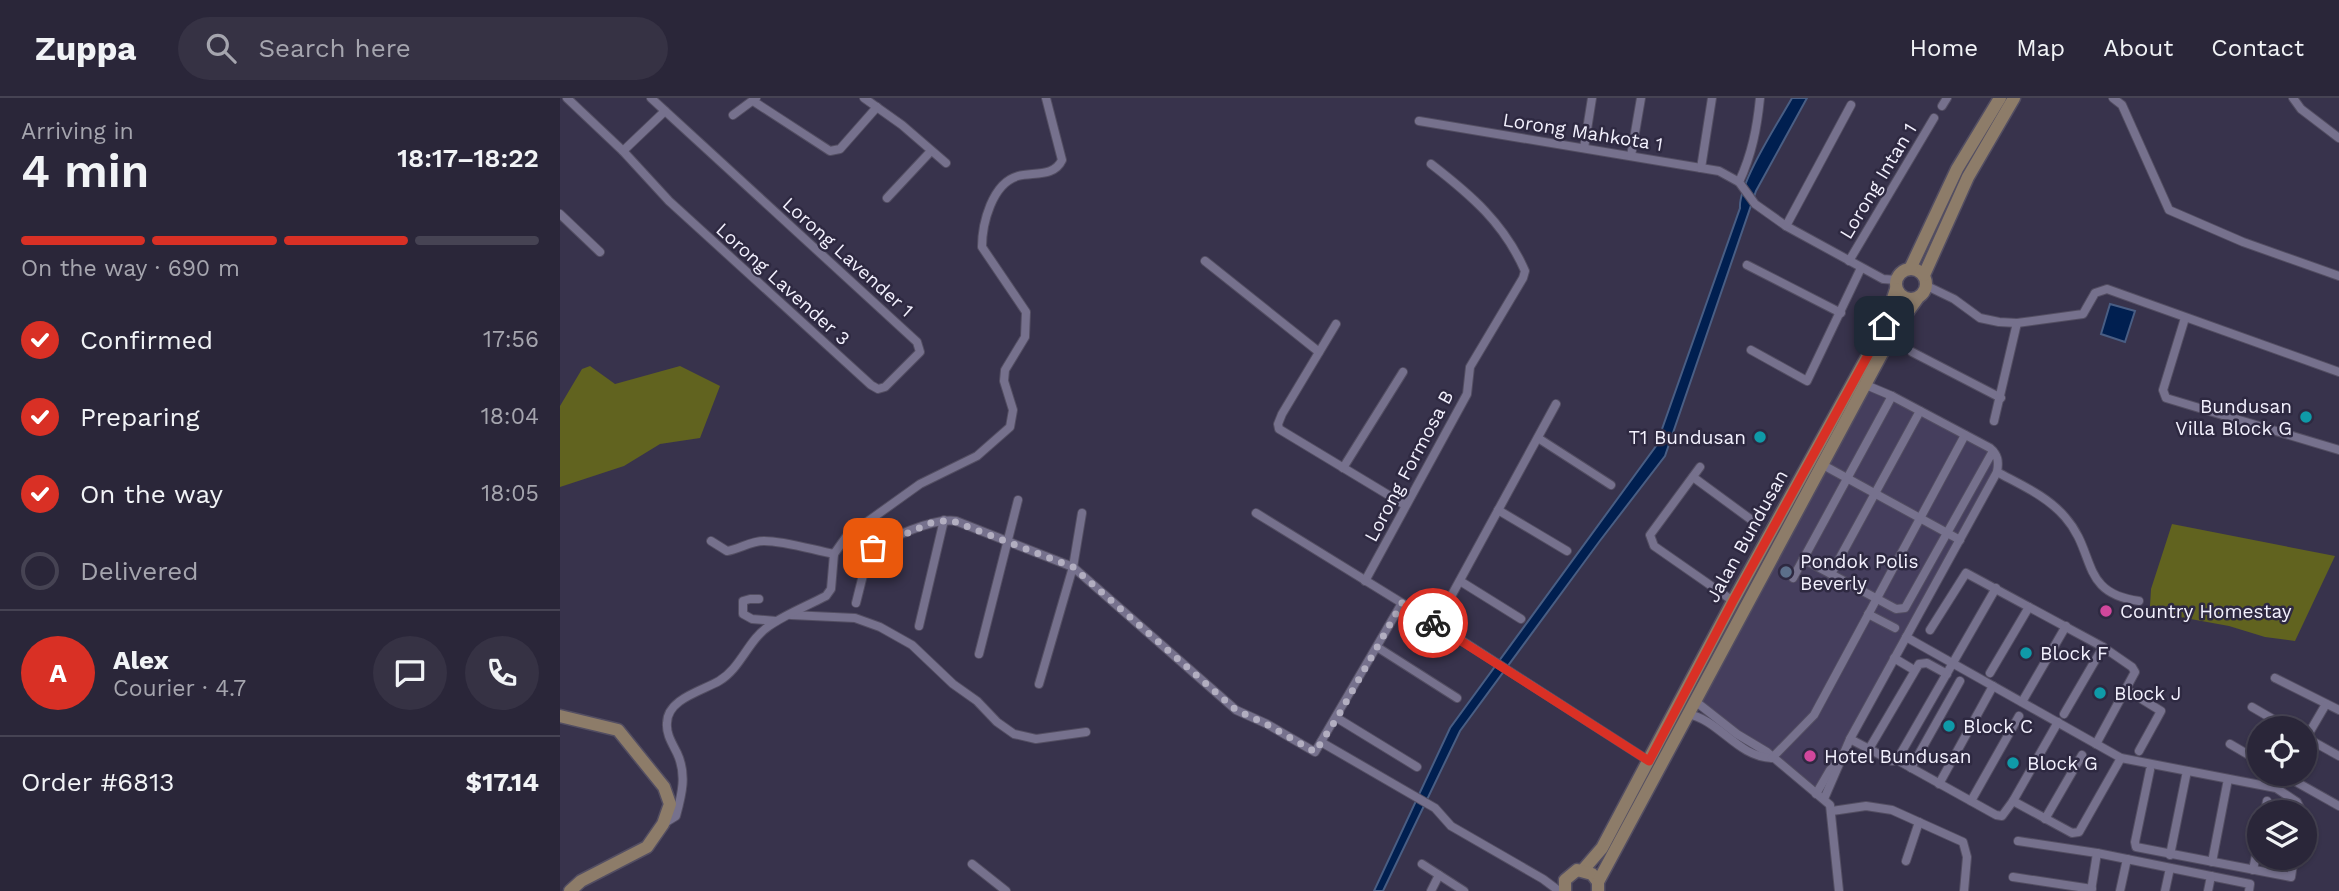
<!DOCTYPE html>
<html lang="en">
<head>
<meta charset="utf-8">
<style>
	:root { --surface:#2a2639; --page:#363244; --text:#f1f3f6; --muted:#a5a5ae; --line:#464353; --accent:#d93025 }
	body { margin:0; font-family:"Work Sans",sans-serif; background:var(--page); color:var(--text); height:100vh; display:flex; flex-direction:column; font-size:26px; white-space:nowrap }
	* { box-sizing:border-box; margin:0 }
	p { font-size:23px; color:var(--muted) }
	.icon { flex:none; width:38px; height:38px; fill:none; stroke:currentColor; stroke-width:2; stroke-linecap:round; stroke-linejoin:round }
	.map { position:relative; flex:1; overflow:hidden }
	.side { display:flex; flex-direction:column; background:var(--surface); width:560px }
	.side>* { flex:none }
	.fabs { position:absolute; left:1687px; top:618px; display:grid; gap:14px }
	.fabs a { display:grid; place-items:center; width:70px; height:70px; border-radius:50%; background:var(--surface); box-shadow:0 2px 5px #0004,0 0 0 2px var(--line); font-size:35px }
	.pin { position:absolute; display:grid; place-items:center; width:60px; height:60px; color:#fff; margin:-30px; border-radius:14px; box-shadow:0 4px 10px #0006 }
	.courier { position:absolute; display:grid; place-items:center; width:70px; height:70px; margin:-35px; border:5px solid #d93025; border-radius:50%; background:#fff; color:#222; box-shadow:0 2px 9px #0007 }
	.head em { font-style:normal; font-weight:600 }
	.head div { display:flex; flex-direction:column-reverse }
	.head { display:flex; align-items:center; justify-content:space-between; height:119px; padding:0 21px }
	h1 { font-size:46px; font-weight:600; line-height:52px }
	.bar { display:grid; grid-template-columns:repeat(4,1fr); gap:10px 7px; align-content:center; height:84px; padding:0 21px }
	.bar i { height:9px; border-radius:5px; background:var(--line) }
	.bar .selected { background:var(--accent) }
	.bar p { grid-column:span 4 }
	.line { display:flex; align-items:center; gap:18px; padding:0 21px; border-top:2px solid var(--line) }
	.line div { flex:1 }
	.round { display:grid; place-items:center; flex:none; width:74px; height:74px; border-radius:37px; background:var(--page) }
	ol { padding:0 21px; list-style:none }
	li { display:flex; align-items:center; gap:21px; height:77px }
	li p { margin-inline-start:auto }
	li .icon { padding:7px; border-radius:50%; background:var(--accent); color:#fff; stroke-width:4 }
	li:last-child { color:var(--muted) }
	li i { width:38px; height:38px; border:4px solid var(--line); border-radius:50% }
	header { display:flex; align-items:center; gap:42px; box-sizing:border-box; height:98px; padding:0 35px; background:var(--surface); border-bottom:2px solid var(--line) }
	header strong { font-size:33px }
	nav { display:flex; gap:38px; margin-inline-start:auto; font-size:24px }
	.search { width:490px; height:63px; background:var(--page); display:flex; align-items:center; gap:18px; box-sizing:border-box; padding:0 24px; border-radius:38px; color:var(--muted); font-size:26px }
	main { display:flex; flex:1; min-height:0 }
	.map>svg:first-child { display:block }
	.built { fill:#453e5d }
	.green { fill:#61631f }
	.water { fill:#001f50; stroke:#495e84; stroke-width:2 }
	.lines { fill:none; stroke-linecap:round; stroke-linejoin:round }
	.street-casing { stroke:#534e62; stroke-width:10 }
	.secondary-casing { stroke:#534e62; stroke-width:15 }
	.street { stroke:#76718d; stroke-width:8 }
	.secondary { stroke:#8d7c69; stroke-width:12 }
	.done { stroke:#b2aec0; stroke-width:7; stroke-dasharray:0 12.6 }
	.route { stroke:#d93025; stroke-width:9 }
	.culture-dot { fill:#0f9aa8; stroke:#2e2941; stroke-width:2.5 }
	.service-dot { fill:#5c6f8a; stroke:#2e2941; stroke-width:2.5 }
	.hotel-dot { fill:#d1479c; stroke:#2e2941; stroke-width:2.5 }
	.labels { text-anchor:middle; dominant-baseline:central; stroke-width:5; stroke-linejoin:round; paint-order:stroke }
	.street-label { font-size:19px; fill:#f3f1fe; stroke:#2e2941 }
	.poi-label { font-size:19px; fill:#f3f1fe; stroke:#2e2941; text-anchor:start }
</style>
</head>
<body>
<header>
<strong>Zuppa</strong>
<div class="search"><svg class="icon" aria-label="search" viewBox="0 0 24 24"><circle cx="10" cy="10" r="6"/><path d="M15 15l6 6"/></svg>Search here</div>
<nav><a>Home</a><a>Map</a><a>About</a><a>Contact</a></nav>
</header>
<main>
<section class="side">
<div class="head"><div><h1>4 min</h1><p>Arriving in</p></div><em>18:17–18:22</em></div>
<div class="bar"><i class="selected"></i><i class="selected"></i><i class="selected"></i><i></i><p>On the way · 690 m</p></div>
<ol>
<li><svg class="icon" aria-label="check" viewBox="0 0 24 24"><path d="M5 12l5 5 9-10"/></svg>Confirmed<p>17:56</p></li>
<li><svg class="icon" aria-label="check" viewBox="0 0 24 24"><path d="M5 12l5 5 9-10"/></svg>Preparing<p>18:04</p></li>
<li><svg class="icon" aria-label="check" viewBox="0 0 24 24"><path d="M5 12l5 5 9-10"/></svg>On the way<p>18:05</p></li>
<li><i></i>Delivered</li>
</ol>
<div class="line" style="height:126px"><b class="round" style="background:var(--accent);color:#fff">A</b><div><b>Alex</b><p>Courier · 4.7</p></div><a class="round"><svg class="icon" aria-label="chat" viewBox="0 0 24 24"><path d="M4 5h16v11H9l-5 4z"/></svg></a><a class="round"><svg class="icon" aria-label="phone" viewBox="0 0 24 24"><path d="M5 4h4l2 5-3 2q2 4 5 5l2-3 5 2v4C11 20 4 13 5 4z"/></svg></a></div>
<div class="line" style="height:91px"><div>Order #6813</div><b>$17.14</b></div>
</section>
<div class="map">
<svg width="1779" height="793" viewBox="0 0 1779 793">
	<rect width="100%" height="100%" fill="#38334c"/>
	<!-- built -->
	<path class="built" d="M 1306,287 L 1430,350 L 1439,364 L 1261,696 L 1135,603 Z"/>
	<!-- green -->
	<g class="green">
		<path d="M 30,268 L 55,286 L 120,268 L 160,288 L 140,340 L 100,346 L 64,368 L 0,389 L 0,308 L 22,271 Z"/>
		<path d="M 1612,426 L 1775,458 L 1735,543 L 1705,539 L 1669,528 L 1614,518 L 1590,508 L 1591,491 Z"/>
	</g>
	<!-- water -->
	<g class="water">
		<path d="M 1232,0 L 1247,0 L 1196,93 L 1105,358 L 1039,444 L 900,633 L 823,793 L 814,793 L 890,630 L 1096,348 L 1180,110 C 1178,86 1219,23 1232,0 Z"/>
		<path d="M 1550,206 L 1575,213 L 1565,244 L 1541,236 Z"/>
	</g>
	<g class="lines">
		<defs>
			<g id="street">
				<path d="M 7,0 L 63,53 L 109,103 L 311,287 L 318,291 L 325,289 L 360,254 L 357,244 L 91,0"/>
				<path d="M 304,0 L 342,27 L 386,65"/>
				<path d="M 1200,0 C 1197,30 1192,56 1179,84 L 1195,106 L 1226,128 L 1323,181 L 1336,182"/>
				<path d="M 1553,0 L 1562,7 L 1609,112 L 1683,144 L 1779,178"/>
				<path d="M 1733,0 L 1741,11 L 1779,40"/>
				<path d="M 193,3 L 270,53 L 280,51 L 317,9"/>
				<path d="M 1382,8 L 1387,0"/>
				<path d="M 173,17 L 196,0"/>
				<path d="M 859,23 L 1159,73 L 1179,84"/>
				<path d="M 1024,50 L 1032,0"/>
				<path d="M 63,53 L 105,13"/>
				<path d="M 1071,58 L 1081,0"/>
				<path d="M 1141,70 L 1152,0"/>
				<path d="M 327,100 L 371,53"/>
				<path d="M 0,116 L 40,154"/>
				<path d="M 1226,128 L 1291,7"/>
				<path d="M 645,163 L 759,254"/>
				<path d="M 1289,163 L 1374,20"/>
				<path d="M 1187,167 L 1281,215"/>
				<path d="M 1367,188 L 1394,201 L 1420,220 L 1439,224 L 1457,225 L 1523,216 L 1535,195 L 1547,191 L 1779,274"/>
				<path d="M 1625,220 L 1603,292 L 1606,300 L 1779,352"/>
				<path d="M 776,226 L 722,316 L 718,326 L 719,331 L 845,407"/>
				<path d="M 1191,252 L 1247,283 L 1301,170"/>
				<path d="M 1352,254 L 1441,300"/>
				<path d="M 1434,323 L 1457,225"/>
				<path d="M 978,340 L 1051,387"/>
				<path d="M 1263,367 L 1400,442"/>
				<path d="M 1140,369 L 1090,437 L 1094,448 L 1173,503"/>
				<path d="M 783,370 L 843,274"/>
				<path d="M 1437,374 C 1461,387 1487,398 1505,419 C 1537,455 1519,495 1579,503"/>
				<path d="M 1133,379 L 1197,426"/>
				<path d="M 938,412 L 1007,453"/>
				<path d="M 696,415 L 876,526 L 1089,663"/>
				<path d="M 151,443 L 167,453 C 180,451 190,443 204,443 C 225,443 253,452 274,456"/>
				<path d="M 1243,461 L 1336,511 L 1345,510 L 1433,353"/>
				<path d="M 1271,476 L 1360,313"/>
				<path d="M 1233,480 L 1332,298"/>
				<path d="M 805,483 L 907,296 L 910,269 L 963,180 L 965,173 C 944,125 911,97 871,66"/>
				<path d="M 900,483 L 961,521"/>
				<path d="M 199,501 L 190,501 L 183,503 L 183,516 L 192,521 L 216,523"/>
				<path d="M 296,505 L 309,453 C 327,441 374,419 396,423 L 513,469 L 676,612 L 707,626 L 755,654 L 842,505"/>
				<path d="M 1308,516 L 1335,530"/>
				<path d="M 231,517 L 295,520 L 320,529 L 352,547 L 393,586 L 417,603 L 437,624 L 454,636 L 476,641 L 526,634"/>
				<path d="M 876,526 L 996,306"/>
				<path d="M 359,528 L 384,422"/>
				<path d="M 1370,532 L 1406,475 L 1543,549 L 1572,569 L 1575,574 L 1536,646"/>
				<path d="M 1346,539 L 1561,660 L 1716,690 L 1737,704 L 1742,714"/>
				<path d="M 817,549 L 897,600"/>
				<path d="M 419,556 L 458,402"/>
				<path d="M 1334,560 L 1354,572"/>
				<path d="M 1430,575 L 1469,509"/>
				<path d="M 1715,580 L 1779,612"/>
				<path d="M 479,586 L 513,469 L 522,415"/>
				<path d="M 1567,592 L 1601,613 L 1579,653"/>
				<path d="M 1135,603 L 1177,636 L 1207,654 L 1270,707 L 1279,793"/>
				<path d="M 1462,604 L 1506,528"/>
				<path d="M 1692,609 L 1728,630"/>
				<path d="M 1127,616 C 1159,621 1177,659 1212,660"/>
				<path d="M 1504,616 L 1543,549"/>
				<path d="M 777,620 L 857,669"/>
				<path d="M 1745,639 L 1779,658"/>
				<path d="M 1290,641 L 1332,663 L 1337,662 L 1436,490"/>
				<path d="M 1745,642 L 1766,606"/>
				<path d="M 761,644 L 875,710 L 891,728 L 983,781 L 999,793"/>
				<path d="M 1670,646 L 1699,663"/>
				<path d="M 1309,651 L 1359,566 L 1367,565 L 1387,576"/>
				<path d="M 1212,660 L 1254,617 L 1405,337"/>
				<path d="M 1337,662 L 1436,717 L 1442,718 L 1453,703 L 1498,624"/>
				<path d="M 1351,670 L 1400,583"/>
				<path d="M 1590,672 L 1575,744 L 1576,749 L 1731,779 L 1734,760"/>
				<path d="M 1722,676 L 1779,708"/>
				<path d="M 1379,686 L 1433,588"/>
				<path d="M 1256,696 L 1270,672 L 1278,664"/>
				<path d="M 1264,701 L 1290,641 L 1437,374 C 1439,363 1438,357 1430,350 L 1332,298 L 1306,287"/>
				<path d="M 1411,703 L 1459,618"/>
				<path d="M 1453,703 L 1512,735 L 1519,734 L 1561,660"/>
				<path d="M 1272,713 L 1306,708 L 1332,712 L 1403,744 L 1407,759 L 1404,793"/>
				<path d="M 1705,714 L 1707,703"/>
				<path d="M 1485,721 L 1522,657"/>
				<path d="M 103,726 L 116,718 C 122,696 127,676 117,655 C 112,645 106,636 107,625 C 107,601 142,593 159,583 C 181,570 188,542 209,528 C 226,516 247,508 266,498 L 271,491 L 274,456 L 286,439 L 360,386 L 417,358 L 450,329 L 453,312 L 444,283 L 445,272 L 465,239 L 466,214 L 422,149 C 422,126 432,85 458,78 C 474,74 494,79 502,62 L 486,0"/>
				<path d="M 1458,743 L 1537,755 L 1690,786 L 1689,793"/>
				<path d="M 1610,757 L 1627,673"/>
				<path d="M 1346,763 L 1359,724"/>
				<path d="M 1652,764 L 1668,681"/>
				<path d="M 412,766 L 446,793"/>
				<path d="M 862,766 L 904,793"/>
				<path d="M 1693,772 L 1699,742"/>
				<path d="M 1453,779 L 1532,791"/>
				<path d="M 871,793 L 879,777"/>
				<path d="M 1531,793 L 1537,755"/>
				<path d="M 1560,793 L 1567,761"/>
				<path d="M 1605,793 L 1610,770"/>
				<path d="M 1648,793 L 1651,778"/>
			</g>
			<g id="secondary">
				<circle cx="1351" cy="186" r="15"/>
				<path d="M 1350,171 L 1397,71 L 1440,0"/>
				<path d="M 1364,177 L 1408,79 L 1454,0"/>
				<path d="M 0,618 L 58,632 L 104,689 L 110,706 L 103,726 L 87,749 L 21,783 L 10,793"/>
				<path d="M 1023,772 L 1042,750 L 1173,503 L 1324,228 L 1336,191"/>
				<path d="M 1005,793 L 1005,782 L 1017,772 L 1032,776 L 1038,784"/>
				<path d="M 1038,793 L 1038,784 L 1334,233 L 1357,201"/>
			</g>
		</defs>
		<!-- street casing -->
		<use href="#street" class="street-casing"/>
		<!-- secondary casing -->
		<use href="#secondary" class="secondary-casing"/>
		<!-- street -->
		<use href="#street" class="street"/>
		<!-- secondary -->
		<use href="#secondary" class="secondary"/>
	</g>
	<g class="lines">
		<!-- done -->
		<path class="done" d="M 313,450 L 371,425 L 390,422 L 513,469 L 676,612 L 706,626 L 755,654 L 777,620 L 842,505 L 873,525"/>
		<!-- route -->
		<path class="route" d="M 873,525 L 1089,663 L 1173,503 L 1324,228"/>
	</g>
	<!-- markers -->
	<g class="culture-dot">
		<circle cx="1746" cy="319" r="7"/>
		<circle cx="1200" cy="339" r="7"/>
		<circle cx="1466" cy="555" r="7"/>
		<circle cx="1540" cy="595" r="7"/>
		<circle cx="1389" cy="628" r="7"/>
		<circle cx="1453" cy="665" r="7"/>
	</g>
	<circle class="service-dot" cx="1226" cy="474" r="7"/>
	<g class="hotel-dot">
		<circle cx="1546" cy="513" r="7"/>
		<circle cx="1250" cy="658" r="7"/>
	</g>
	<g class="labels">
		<!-- street labels -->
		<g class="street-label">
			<text transform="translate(1023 34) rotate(9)">Lorong Mahkota 1</text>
			<text transform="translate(1318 83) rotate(-59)">Lorong Intan 1</text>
			<text transform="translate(288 159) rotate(42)">Lorong Lavender 1</text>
			<text transform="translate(223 186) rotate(42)">Lorong Lavender 3</text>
			<text transform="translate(849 368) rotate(-62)">Lorong Formosa B</text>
			<text transform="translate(1187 438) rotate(-61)">Jalan Bundusan</text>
		</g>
		<!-- poi labels -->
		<g class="poi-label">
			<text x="1732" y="308" text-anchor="end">Bundusan<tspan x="1732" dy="22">Villa Block G</tspan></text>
			<text x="1186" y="339" text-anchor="end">T1 Bundusan</text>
			<text x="1240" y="463">Pondok Polis<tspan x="1240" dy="22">Beverly</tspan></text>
			<text x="1560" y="513">Country Homestay</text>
			<text x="1480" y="555">Block F</text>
			<text x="1554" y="595">Block J</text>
			<text x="1403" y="628">Block C</text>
			<text x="1264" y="658">Hotel Bundusan</text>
			<text x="1467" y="665">Block G</text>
		</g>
	</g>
</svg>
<div class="fabs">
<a><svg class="icon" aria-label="locate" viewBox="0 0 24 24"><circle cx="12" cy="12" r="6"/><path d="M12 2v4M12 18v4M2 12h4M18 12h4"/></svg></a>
<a><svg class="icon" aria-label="layers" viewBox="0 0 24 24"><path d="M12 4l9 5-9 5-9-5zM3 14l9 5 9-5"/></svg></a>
</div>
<div class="pin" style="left:313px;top:450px;background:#ea580c"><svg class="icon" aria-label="bag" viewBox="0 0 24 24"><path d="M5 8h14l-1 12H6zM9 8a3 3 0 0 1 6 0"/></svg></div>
<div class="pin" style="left:1324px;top:228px;background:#1f2937"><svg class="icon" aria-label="home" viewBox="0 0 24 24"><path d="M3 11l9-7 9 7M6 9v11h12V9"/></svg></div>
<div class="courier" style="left:873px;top:525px"><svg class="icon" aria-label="bike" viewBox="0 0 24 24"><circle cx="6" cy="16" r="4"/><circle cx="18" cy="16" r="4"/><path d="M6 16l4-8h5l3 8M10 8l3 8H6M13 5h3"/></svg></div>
</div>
</main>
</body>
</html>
